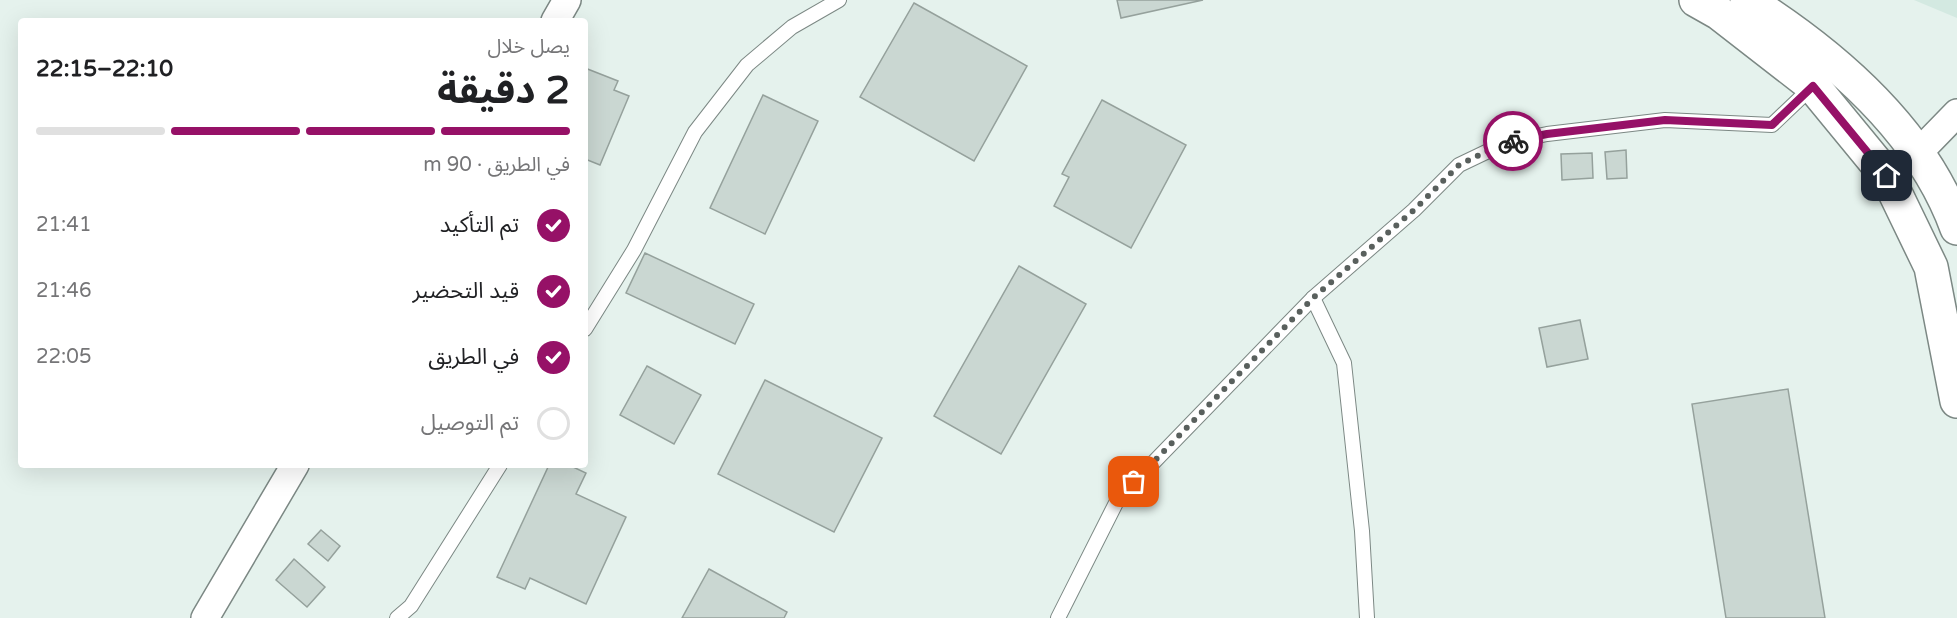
<!DOCTYPE html>
<html lang="ar">
<head>
<meta charset="utf-8">
<style>
	:root { --surface:#fff; --page:#f2f2f2; --text:#202124; --muted:#757577; --line:#e0e0e0; --accent:#961167 }
	body { margin:0; font-family:"Varela Round","Noto Sans Arabic",sans-serif; background:var(--page); color:var(--text); direction:rtl; height:100vh; display:flex; flex-direction:column; font-size:22px; white-space:nowrap }
	* { box-sizing:border-box; margin:0 }
	p { font-size:20px; color:var(--muted) }
	.icon { flex:none; width:33px; height:33px; fill:none; stroke:currentColor; stroke-width:2; stroke-linecap:round; stroke-linejoin:round }
	.map { position:relative; flex:1; overflow:hidden; direction:ltr }
	.details { position:absolute; left:18px; top:18px; width:570px; height:450px; display:flex; flex-direction:column; background:var(--surface); border-radius:6px; box-shadow:0 6px 24px #0002; direction:rtl }
	.details>* { flex:none }
	.pin { position:absolute; display:grid; place-items:center; width:51px; height:51px; color:#fff; margin:-26px; border-radius:12px; box-shadow:0 3px 9px #0006 }
	.courier { position:absolute; display:grid; place-items:center; width:60px; height:60px; margin:-30px; border:4px solid #961167; border-radius:50%; background:#fff; color:#222; box-shadow:0 2px 8px #0007 }
	.overview em { font-style:normal; font-weight:700 }
	.overview div { display:flex; flex-direction:column-reverse }
	.overview { display:flex; align-items:center; justify-content:space-between; height:102px; padding:0 18px }
	h1 { font-size:39px; font-weight:700; line-height:45px }
	.bar { display:grid; grid-template-columns:repeat(4,1fr); gap:9px 6px; align-content:center; height:72px; padding:0 18px }
	.bar i { height:8px; border-radius:4px; background:var(--line) }
	.bar .on { background:var(--accent) }
	.bar p { grid-column:span 4 }
	ol { padding:0 18px; list-style:none }
	li { display:flex; align-items:center; gap:18px; height:66px }
	li p { margin-inline-start:auto }
	li .icon { padding:6px; border-radius:50%; background:var(--accent); color:#fff; stroke-width:4 }
	li:last-child { color:var(--muted) }
	li i { width:33px; height:33px; border:3px solid var(--line); border-radius:50% }
	.map>svg:first-child { display:block }
	.built { fill:#d3e9e1 }
	.building { fill:#cad7d2; stroke:#95a19c; stroke-width:1.5 }
	.lines { fill:none; stroke-linecap:round; stroke-linejoin:round }
	.service-casing { stroke:#7c8884; stroke-width:16 }
	.minor-casing { stroke:#7c8884; stroke-width:30 }
	.secondary-casing { stroke:#7c8884; stroke-width:36 }
	.service { stroke:#fff; stroke-width:14 }
	.minor { stroke:#fff; stroke-width:27 }
	.secondary { stroke:#fff; stroke-width:33 }
	.done { stroke:#59605d; stroke-width:6; stroke-dasharray:0 10.8 }
	.route { stroke:#961167; stroke-width:8 }
</style>
</head>
<body>
<div class="map">
<svg width="1957" height="618" viewBox="0 0 1957 618">
	<rect width="100%" height="100%" fill="#e5f2ed"/>
	<!-- built -->
	<path class="built" d="M 1914,0 L 1957,0 L 1957,18 Z"/>
	<!-- building -->
	<g class="building">
		<path d="M 1117,0 L 1203,0 L 1121,18 Z"/>
		<path d="M 914,3 L 1027,66 L 974,161 L 860,97 Z"/>
		<path d="M 585,68 L 618,81 L 614,90 L 629,96 L 600,165 L 585,159 Z"/>
		<path d="M 763,95 L 818,121 L 765,234 L 710,208 Z"/>
		<path d="M 1102,100 L 1186,145 L 1131,248 L 1054,206 L 1069,177 L 1062,174 Z"/>
		<path d="M 1626,150 L 1627,178 L 1607,179 L 1605,152 Z"/>
		<path d="M 1592,153 L 1593,178 L 1562,180 L 1561,154 Z"/>
		<path d="M 645,253 L 754,304 L 735,344 L 626,293 Z"/>
		<path d="M 1019,266 L 1086,304 L 1001,454 L 934,416 Z"/>
		<path d="M 1580,320 L 1588,359 L 1547,367 L 1539,328 Z"/>
		<path d="M 647,366 L 701,395 L 674,444 L 620,415 Z"/>
		<path d="M 765,380 L 882,438 L 834,532 L 718,474 Z"/>
		<path d="M 1788,389 L 1825,618 L 1726,618 L 1692,404 Z"/>
		<path d="M 549,465 L 569,465 L 586,473 L 576,494 L 626,517 L 586,604 L 530,578 L 525,589 L 497,577 Z"/>
		<path d="M 321,530 L 340,546 L 328,561 L 308,544 Z"/>
		<path d="M 294,559 L 325,587 L 307,607 L 276,580 Z"/>
		<path d="M 709,569 L 787,612 L 784,618 L 682,618 Z"/>
	</g>
	<g class="lines">
		<defs>
			<g id="service">
				<path d="M 1313,298 L 1344,363 L 1362,531 L 1367,618"/>
				<path d="M 585,329 L 634,250 L 695,132 L 747,65 L 792,27 L 839,0"/>
				<path d="M 397,618 L 411,606 L 500,465"/>
				<path d="M 1058,618 L 1118,499 L 1313,298 L 1414,210 L 1459,165 L 1505,143 L 1547,134 L 1665,120 L 1772,125 L 1813,86"/>
			</g>
			<g id="minor">
				<path d="M 555,21 L 567,0"/>
				<path d="M 1887,176 L 1919,152 L 1957,113"/>
				<path d="M 205,618 L 295,465"/>
			</g>
			<g id="secondary">
				<path d="M 1696,0 L 1719,13 L 1813,86 L 1887,176 L 1931,267 L 1957,401"/>
				<path d="M 1747,0 C 1834,55 1921,129 1957,228"/>
			</g>
		</defs>
		<!-- service casing -->
		<use href="#service" class="service-casing"/>
		<!-- minor casing -->
		<use href="#minor" class="minor-casing"/>
		<!-- secondary casing -->
		<use href="#secondary" class="secondary-casing"/>
		<!-- service -->
		<use href="#service" class="service"/>
		<!-- minor -->
		<use href="#minor" class="minor"/>
		<!-- secondary -->
		<use href="#secondary" class="secondary"/>
	</g>
	<g class="lines">
		<!-- done -->
		<path class="done" d="M 1134,482 L 1313,298 L 1414,210 L 1459,165 L 1504,143 L 1513,141"/>
		<!-- route -->
		<path class="route" d="M 1513,141 L 1547,134 L 1665,120 L 1772,125 L 1813,86 L 1887,176"/>
	</g>
</svg>
<div class="pin" style="left:1134px;top:482px;background:#ea580c"><svg class="icon" aria-label="bag" viewBox="0 0 24 24"><path d="M5 8h14l-1 12H6zM9 8a3 3 0 0 1 6 0"/></svg></div>
<div class="pin" style="left:1887px;top:176px;background:#1f2937"><svg class="icon" aria-label="home" viewBox="0 0 24 24"><path d="M3 11l9-7 9 7M6 9v11h12V9"/></svg></div>
<div class="courier" style="left:1513px;top:141px"><svg class="icon" aria-label="bike" viewBox="0 0 24 24"><circle cx="6" cy="16" r="4"/><circle cx="18" cy="16" r="4"/><path d="M6 16l4-8h5l3 8M10 8l3 8H6M13 5h3"/></svg></div>
<section class="details">
<div class="overview"><div><h1>2 دقيقة</h1><p>يصل خلال</p></div><em>22:10–22:15</em></div>
<div class="bar"><i class="on"></i><i class="on"></i><i class="on"></i><i></i><p>في الطريق · 90 m</p></div>
<ol>
<li><svg class="icon" aria-label="check" viewBox="0 0 24 24"><path d="M5 12l5 5 9-10"/></svg>تم التأكيد<p>21:41</p></li>
<li><svg class="icon" aria-label="check" viewBox="0 0 24 24"><path d="M5 12l5 5 9-10"/></svg>قيد التحضير<p>21:46</p></li>
<li><svg class="icon" aria-label="check" viewBox="0 0 24 24"><path d="M5 12l5 5 9-10"/></svg>في الطريق<p>22:05</p></li>
<li><i></i>تم التوصيل</li>
</ol>
</section>
</div>
</body>
</html>
